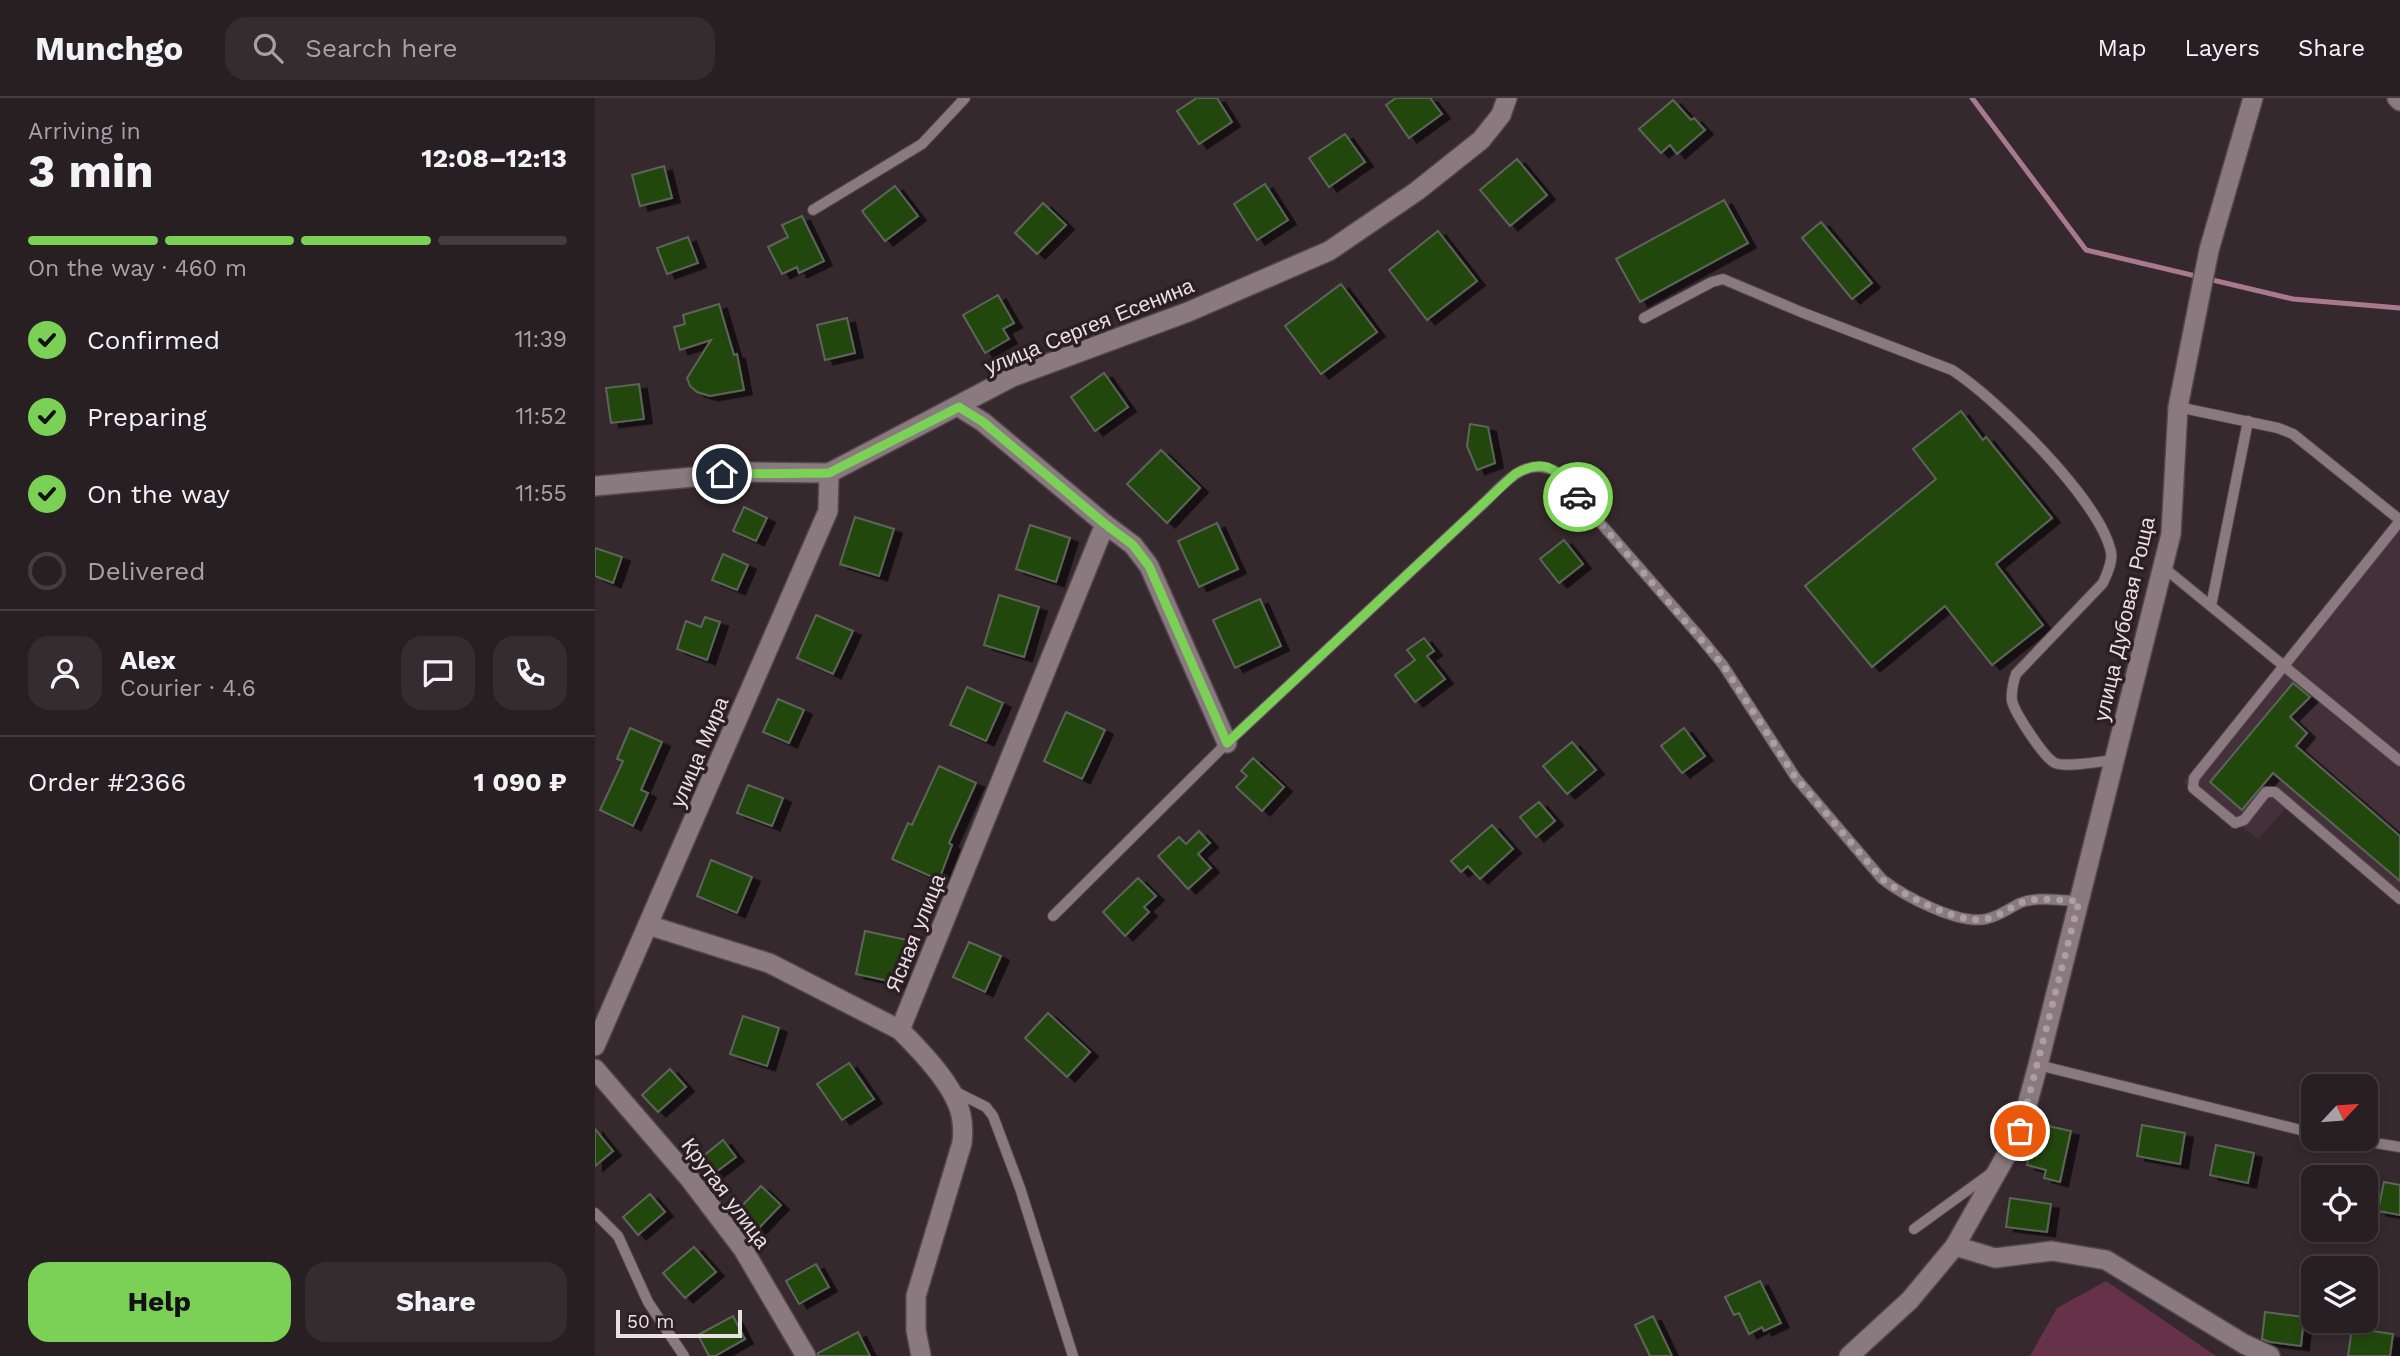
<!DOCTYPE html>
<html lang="en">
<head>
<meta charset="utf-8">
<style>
	:root { --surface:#281f22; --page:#342c2f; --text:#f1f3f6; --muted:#a5a2a5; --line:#443d40; --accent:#7bd156 }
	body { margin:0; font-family:"Work Sans",sans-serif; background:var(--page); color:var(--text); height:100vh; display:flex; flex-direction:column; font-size:26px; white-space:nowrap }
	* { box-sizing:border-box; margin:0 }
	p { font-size:23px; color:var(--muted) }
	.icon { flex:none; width:38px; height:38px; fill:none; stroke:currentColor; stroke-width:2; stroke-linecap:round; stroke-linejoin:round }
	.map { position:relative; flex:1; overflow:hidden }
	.drawer { display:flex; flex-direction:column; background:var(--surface); width:595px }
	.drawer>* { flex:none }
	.needle { width:46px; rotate:64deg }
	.buttons { position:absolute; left:1706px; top:976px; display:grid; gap:14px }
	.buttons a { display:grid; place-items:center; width:77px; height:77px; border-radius:14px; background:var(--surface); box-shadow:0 4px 10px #0003,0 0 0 2px var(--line); font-size:35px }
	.scale { position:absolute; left:21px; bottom:18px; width:126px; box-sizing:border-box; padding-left:7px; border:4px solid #e9e0e4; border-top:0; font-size:19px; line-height:24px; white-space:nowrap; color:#e9e0e4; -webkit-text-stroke:5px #2c1f24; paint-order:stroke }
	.pin { position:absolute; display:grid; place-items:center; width:60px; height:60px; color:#fff; margin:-30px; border:4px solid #fff; border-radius:50%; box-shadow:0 2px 7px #0007 }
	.courier { position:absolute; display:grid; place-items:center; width:70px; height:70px; margin:-35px; border:5px solid #7bd156; border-radius:50%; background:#fff; color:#222; box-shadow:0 2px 9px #0007 }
	.summary em { font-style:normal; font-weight:700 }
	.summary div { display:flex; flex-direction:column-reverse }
	.summary { display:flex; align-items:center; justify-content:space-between; height:119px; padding:0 28px }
	h1 { font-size:46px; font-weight:700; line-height:52px }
	.bar { display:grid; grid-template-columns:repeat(4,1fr); gap:10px 7px; align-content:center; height:84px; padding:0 28px }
	.bar i { height:9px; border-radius:5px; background:var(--line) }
	.bar .on { background:var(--accent) }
	.bar p { grid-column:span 4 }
	.line { display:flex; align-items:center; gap:18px; padding:0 28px; border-top:2px solid var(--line) }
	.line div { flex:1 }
	.round { display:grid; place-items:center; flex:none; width:74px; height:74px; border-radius:21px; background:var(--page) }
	ol { padding:0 28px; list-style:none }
	li { display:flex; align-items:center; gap:21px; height:77px }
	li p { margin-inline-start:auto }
	li .icon { padding:7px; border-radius:50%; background:var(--accent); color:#111; stroke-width:4 }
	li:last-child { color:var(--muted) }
	li i { width:38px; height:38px; border:4px solid var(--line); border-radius:50% }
	.action { display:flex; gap:14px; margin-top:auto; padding:14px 28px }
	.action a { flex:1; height:80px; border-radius:21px; background:var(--accent); color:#111; font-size:28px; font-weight:700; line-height:80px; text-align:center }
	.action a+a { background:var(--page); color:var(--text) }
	header { display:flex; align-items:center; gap:42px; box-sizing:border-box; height:98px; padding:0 35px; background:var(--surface); border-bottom:2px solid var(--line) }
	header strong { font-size:33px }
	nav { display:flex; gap:38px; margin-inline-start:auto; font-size:24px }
	.search { width:490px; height:63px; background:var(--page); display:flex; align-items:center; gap:18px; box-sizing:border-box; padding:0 24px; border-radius:21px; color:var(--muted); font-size:26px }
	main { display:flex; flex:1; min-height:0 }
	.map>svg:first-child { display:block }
	.built { fill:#443038 }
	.green { fill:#65324a }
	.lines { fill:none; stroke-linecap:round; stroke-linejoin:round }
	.stream { stroke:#a8798f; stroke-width:5 }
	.building { fill:#224711; stroke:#5c6559; stroke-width:2; filter:url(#shadow) }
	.service-casing { stroke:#52474c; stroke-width:12 }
	.minor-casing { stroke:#52474c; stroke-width:22 }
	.tertiary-casing { stroke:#52474c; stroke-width:22 }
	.service { stroke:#8a7a80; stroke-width:10 }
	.minor { stroke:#8a7a80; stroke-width:19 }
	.tertiary { stroke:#8a7a80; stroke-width:19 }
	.done { stroke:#aaa0a4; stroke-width:7; stroke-dasharray:0 12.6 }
	.route { stroke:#7bd156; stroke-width:9 }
	.labels { text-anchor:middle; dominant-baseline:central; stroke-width:7; stroke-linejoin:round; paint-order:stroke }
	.street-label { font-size:21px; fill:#e9e0e4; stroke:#2c1f24 }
</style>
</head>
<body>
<header>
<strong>Munchgo</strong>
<div class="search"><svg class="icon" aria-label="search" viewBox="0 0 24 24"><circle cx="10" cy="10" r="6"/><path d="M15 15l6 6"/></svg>Search here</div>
<nav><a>Map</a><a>Layers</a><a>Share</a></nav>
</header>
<main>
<section class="drawer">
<div class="summary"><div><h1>3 min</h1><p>Arriving in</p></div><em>12:08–12:13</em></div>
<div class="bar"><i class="on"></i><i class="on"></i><i class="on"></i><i></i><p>On the way · 460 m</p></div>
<ol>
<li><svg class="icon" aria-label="check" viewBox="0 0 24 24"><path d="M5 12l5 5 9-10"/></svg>Confirmed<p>11:39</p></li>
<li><svg class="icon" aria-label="check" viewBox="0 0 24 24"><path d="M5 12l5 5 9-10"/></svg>Preparing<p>11:52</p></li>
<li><svg class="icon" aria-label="check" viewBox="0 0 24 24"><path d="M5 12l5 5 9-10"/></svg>On the way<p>11:55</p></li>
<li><i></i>Delivered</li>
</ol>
<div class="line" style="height:126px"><a class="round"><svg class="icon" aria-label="person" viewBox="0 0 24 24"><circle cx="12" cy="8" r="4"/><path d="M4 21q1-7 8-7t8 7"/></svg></a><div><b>Alex</b><p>Courier · 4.6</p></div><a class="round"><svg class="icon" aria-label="chat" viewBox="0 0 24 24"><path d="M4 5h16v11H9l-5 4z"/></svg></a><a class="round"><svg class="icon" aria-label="phone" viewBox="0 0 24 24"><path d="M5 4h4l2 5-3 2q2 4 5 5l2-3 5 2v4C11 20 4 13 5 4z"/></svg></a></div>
<div class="line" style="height:91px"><div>Order #2366</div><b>1 090 ₽</b></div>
<div class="action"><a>Help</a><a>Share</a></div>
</section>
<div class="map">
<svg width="1805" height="1258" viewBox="0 0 1805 1258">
	<defs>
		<filter id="shadow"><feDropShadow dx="8" dy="4.5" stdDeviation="0" flood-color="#0009"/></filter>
	</defs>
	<rect width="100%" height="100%" fill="#36292e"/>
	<!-- built -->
	<path class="built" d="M 1805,421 L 1805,808 L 1691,710 L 1663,741 L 1588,684 Z"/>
	<!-- green -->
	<path class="green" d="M 1511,1183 L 1621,1258 L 1435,1258 L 1462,1210 Z"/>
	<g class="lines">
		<!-- stream -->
		<path class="stream" d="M 1377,0 L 1491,152 L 1698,201 L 1805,210"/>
	</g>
	<!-- building -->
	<g class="building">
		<path d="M 602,0 L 622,0 L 637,24 L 604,46 L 582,13 Z"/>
		<path d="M 801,0 L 835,0 L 847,16 L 814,40 L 791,7 Z"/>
		<path d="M 1078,2 L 1096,22 L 1099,20 L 1110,32 L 1082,56 L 1075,47 L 1066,55 L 1044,31 Z"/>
		<path d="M 750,36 L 770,64 L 734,89 L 714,60 Z"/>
		<path d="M 922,61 L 952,97 L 915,128 L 885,92 Z"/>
		<path d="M 69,68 L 77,100 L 45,108 L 37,77 Z"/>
		<path d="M 670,86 L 693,122 L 662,142 L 639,106 Z"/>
		<path d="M 300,88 L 323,118 L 290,143 L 267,113 Z"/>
		<path d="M 1129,102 L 1153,145 L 1045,204 L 1021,161 Z"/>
		<path d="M 448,105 L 471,127 L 442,156 L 420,135 Z"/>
		<path d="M 207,118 L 229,163 L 204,175 L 202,169 L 187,176 L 173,149 L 193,139 L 187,127 Z"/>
		<path d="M 1226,124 L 1277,185 L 1257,201 L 1207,140 Z"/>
		<path d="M 843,133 L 882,183 L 832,222 L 794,172 Z"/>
		<path d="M 93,139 L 103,165 L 72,176 L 62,150 Z"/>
		<path d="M 746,186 L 782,234 L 726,276 L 690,228 Z"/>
		<path d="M 403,197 L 419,225 L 408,231 L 414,241 L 390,255 L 368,217 Z"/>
		<path d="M 124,206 L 139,257 L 142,256 L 149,292 L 115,298 L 102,294 L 95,288 L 92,280 L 116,242 L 85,252 L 79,229 L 90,226 L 88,217 Z"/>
		<path d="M 252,220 L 260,255 L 230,262 L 222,227 Z"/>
		<path d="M 509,275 L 533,309 L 500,333 L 476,299 Z"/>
		<path d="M 44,286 L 49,321 L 16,325 L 11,290 Z"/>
		<path d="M 1366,313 L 1388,342 L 1391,339 L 1457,420 L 1401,466 L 1448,527 L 1397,567 L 1350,508 L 1277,569 L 1210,488 L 1341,381 L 1318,351 Z"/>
		<path d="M 875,326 L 893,329 L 900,365 L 882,372 L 872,348 Z"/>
		<path d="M 566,352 L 605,390 L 572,425 L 532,386 Z"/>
		<path d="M 149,409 L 172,420 L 161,443 L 138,433 Z"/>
		<path d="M 260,419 L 299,431 L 284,478 L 245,466 Z"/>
		<path d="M 622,425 L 643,471 L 604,489 L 583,443 Z"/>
		<path d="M 435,427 L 475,440 L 461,484 L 421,471 Z"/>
		<path d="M 969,442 L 988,466 L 964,485 L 945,461 Z"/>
		<path d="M 0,450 L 27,459 L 18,485 L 0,478 Z"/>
		<path d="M 128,456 L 153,467 L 142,492 L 117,482 Z"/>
		<path d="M 404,497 L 444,509 L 429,559 L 389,547 Z"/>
		<path d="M 665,501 L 686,548 L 640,570 L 618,522 Z"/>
		<path d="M 221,517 L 258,533 L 238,576 L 202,560 Z"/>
		<path d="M 110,519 L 125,524 L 112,562 L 82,551 L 91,523 L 106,529 Z"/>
		<path d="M 829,540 L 839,553 L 832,558 L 850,581 L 820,604 L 800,577 L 820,562 L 812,552 Z"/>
		<path d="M 1698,585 L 1715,599 L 1695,619 L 1712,635 L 1701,648 L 1805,738 L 1805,783 L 1678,675 L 1647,712 L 1615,684 Z"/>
		<path d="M 372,589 L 408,605 L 391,643 L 355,627 Z"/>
		<path d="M 183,601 L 209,612 L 194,645 L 168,634 Z"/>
		<path d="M 471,614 L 510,632 L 487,681 L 449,663 Z"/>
		<path d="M 35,630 L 67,644 L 46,692 L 53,695 L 38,728 L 5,712 L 28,663 L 22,661 Z"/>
		<path d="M 1089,630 L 1110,658 L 1087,675 L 1066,648 Z"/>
		<path d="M 977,644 L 1001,672 L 972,696 L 948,668 Z"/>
		<path d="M 658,660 L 689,689 L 667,713 L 641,689 L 652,678 L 646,673 Z"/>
		<path d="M 344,668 L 381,685 L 354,745 L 357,747 L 344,782 L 297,761 L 313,725 L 317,727 Z"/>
		<path d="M 153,687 L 188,700 L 177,728 L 142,715 Z"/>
		<path d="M 944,704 L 960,723 L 941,739 L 925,719 Z"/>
		<path d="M 897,727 L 918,751 L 885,781 L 873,768 L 866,774 L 856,763 Z"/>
		<path d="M 604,733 L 615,745 L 603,756 L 616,770 L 593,791 L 563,758 L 584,739 L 591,746 Z"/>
		<path d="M 116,762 L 157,779 L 142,815 L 102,798 Z"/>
		<path d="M 543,780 L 561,798 L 549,809 L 554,814 L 530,838 L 508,814 Z"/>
		<path d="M 270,833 L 312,842 L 303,885 L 261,876 Z"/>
		<path d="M 374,844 L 406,858 L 390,894 L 358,879 Z"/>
		<path d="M 453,915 L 495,954 L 472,979 L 430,940 Z"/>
		<path d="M 148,918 L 184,930 L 172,968 L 135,956 Z"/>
		<path d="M 254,965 L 279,1001 L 247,1022 L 222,986 Z"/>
		<path d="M 75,971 L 91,989 L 63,1014 L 47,997 Z"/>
		<path d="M 1547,1027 L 1590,1035 L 1585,1066 L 1542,1058 Z"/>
		<path d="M 1453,1028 L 1476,1033 L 1465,1084 L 1449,1080 L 1451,1072 L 1432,1067 L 1439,1037 L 1450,1039 Z"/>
		<path d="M 0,1031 L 18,1053 L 0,1068 Z"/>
		<path d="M 128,1042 L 141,1059 L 113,1080 L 101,1064 Z"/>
		<path d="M 1621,1047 L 1659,1055 L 1653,1085 L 1615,1077 Z"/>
		<path d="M 1789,1084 L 1805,1087 L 1805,1117 L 1783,1113 Z"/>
		<path d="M 166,1088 L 186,1107 L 162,1132 L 142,1113 Z"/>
		<path d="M 55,1096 L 70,1114 L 43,1137 L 28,1119 Z"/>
		<path d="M 1415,1100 L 1456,1106 L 1452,1134 L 1411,1129 Z"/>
		<path d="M 99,1149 L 121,1174 L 90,1200 L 68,1175 Z"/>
		<path d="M 221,1166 L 234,1189 L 204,1206 L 191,1183 Z"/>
		<path d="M 1165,1183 L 1186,1225 L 1169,1233 L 1167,1229 L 1154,1236 L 1144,1215 L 1139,1217 L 1130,1199 Z"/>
		<path d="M 1670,1214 L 1709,1219 L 1706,1248 L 1675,1244 L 1667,1241 Z"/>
		<path d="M 138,1218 L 150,1241 L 120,1258 L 114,1258 L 103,1237 Z"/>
		<path d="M 1058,1218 L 1077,1258 L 1055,1258 L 1040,1227 Z"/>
		<path d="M 1757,1230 L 1798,1236 L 1795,1258 L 1753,1258 Z"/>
		<path d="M 263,1234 L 275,1258 L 223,1258 L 223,1255 Z"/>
	</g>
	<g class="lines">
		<defs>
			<g id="service">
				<path d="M 218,112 L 327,46 L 370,0"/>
				<path d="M 1049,220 L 1117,184 L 1128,181 L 1206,214 L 1357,272 C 1401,300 1505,402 1516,454 C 1518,464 1512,475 1508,485 L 1421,576 C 1418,585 1416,594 1417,603 C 1420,615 1449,660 1460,665 C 1472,670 1505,663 1520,662"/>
				<path d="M 1583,309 L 1683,330 L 1698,336 L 1805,422"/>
				<path d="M 1805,423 L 1599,680 L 1598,690 L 1640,725 L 1649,722 L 1671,694 L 1680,694 L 1805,801"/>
				<path d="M 1568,469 L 1805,663"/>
				<path d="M 1616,508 L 1653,323"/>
				<path d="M 458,818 L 632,645 L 889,405 C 910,385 930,358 960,373 L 1105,539 L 1128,567 L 1201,680 L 1287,781 C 1309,798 1363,827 1391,821 C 1405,818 1413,811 1425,805 C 1442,798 1467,803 1484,803"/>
				<path d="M 1443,967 L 1718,1035"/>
				<path d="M 359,993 L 391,1009 L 398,1018 L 425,1090 L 478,1258"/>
				<path d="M 1756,1041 L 1805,1049"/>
				<path d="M 0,1115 L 23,1138 L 53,1204 L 89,1258"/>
				<path d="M 1319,1131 L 1395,1076"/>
			</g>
			<g id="minor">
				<path d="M 1658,0 L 1614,152 L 1583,309 L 1576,436 L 1443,967 L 1425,1033 L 1360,1148 L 1400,1160 L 1457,1153 L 1511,1162 L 1649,1246 L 1675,1258"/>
				<path d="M 0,388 L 153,374 L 234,375 L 417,279 L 593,214 L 734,153 L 822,93 L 886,42 L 906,17 L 912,0"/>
				<path d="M 510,426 L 538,447 L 554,468 L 632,645"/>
				<path d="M 53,827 L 174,865 L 305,932"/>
				<path d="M 0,948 L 233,413 L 234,375"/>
				<path d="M 0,971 L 94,1080 L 148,1151 L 211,1258"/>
				<path d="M 326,1258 L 321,1232 L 321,1198 L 367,1045 C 368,1036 368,1026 366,1017 C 360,988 326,953 305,932 L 510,426 L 388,324 L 364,309"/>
				<path d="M 1254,1258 L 1315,1202 L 1360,1148"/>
			</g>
			<path id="tertiary" d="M 1802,0 L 1805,3"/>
		</defs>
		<!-- service casing -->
		<use href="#service" class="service-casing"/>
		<!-- minor casing -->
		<use href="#minor" class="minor-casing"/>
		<!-- tertiary casing -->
		<use href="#tertiary" class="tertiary-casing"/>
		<!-- service -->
		<use href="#service" class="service"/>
		<!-- minor -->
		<use href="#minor" class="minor"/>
		<!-- tertiary -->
		<use href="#tertiary" class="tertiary"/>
	</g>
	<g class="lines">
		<!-- done -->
		<path class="done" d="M 983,399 L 1128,567 L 1201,680 L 1287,781 C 1309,797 1364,827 1391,821 C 1405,818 1413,811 1425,805 C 1442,798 1467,803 1484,803 L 1425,1033"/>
		<!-- route -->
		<path class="route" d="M 127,376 L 234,375 L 364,309 L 388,324 L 510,426 L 538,447 L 554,468 L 632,645 L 920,376 C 955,357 961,374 983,399"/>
	</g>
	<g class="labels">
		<!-- street labels -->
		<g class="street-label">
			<text transform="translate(494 228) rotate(-22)">улица Сергея Есенина</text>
			<text transform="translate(1529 521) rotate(-77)">улица Дубовая Роща</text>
			<text transform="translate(104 654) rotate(-67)">улица Мира</text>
			<text transform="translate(320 835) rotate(-68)">Ясная улица</text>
			<text transform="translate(131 1095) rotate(53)">Крутая улица</text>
		</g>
	</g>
</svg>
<div class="buttons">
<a><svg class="needle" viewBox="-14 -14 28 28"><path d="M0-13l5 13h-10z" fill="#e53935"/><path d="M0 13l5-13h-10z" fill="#a5a2a5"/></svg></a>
<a><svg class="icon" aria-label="locate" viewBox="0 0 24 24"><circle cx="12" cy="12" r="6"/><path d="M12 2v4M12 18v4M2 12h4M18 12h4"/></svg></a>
<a><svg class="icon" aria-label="layers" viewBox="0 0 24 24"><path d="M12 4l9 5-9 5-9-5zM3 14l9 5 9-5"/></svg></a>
</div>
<div class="scale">50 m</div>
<div class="pin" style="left:1425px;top:1033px;background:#ea580c"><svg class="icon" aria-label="bag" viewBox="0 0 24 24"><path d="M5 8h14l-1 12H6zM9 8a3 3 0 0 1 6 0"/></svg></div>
<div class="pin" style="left:127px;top:376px;background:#1f2937"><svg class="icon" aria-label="home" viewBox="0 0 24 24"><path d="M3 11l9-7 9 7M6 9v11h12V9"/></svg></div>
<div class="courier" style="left:983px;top:399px"><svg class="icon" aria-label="car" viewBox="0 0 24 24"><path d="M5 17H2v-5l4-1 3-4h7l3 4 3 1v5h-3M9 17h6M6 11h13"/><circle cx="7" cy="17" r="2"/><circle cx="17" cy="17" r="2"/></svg></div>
</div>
</main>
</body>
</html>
